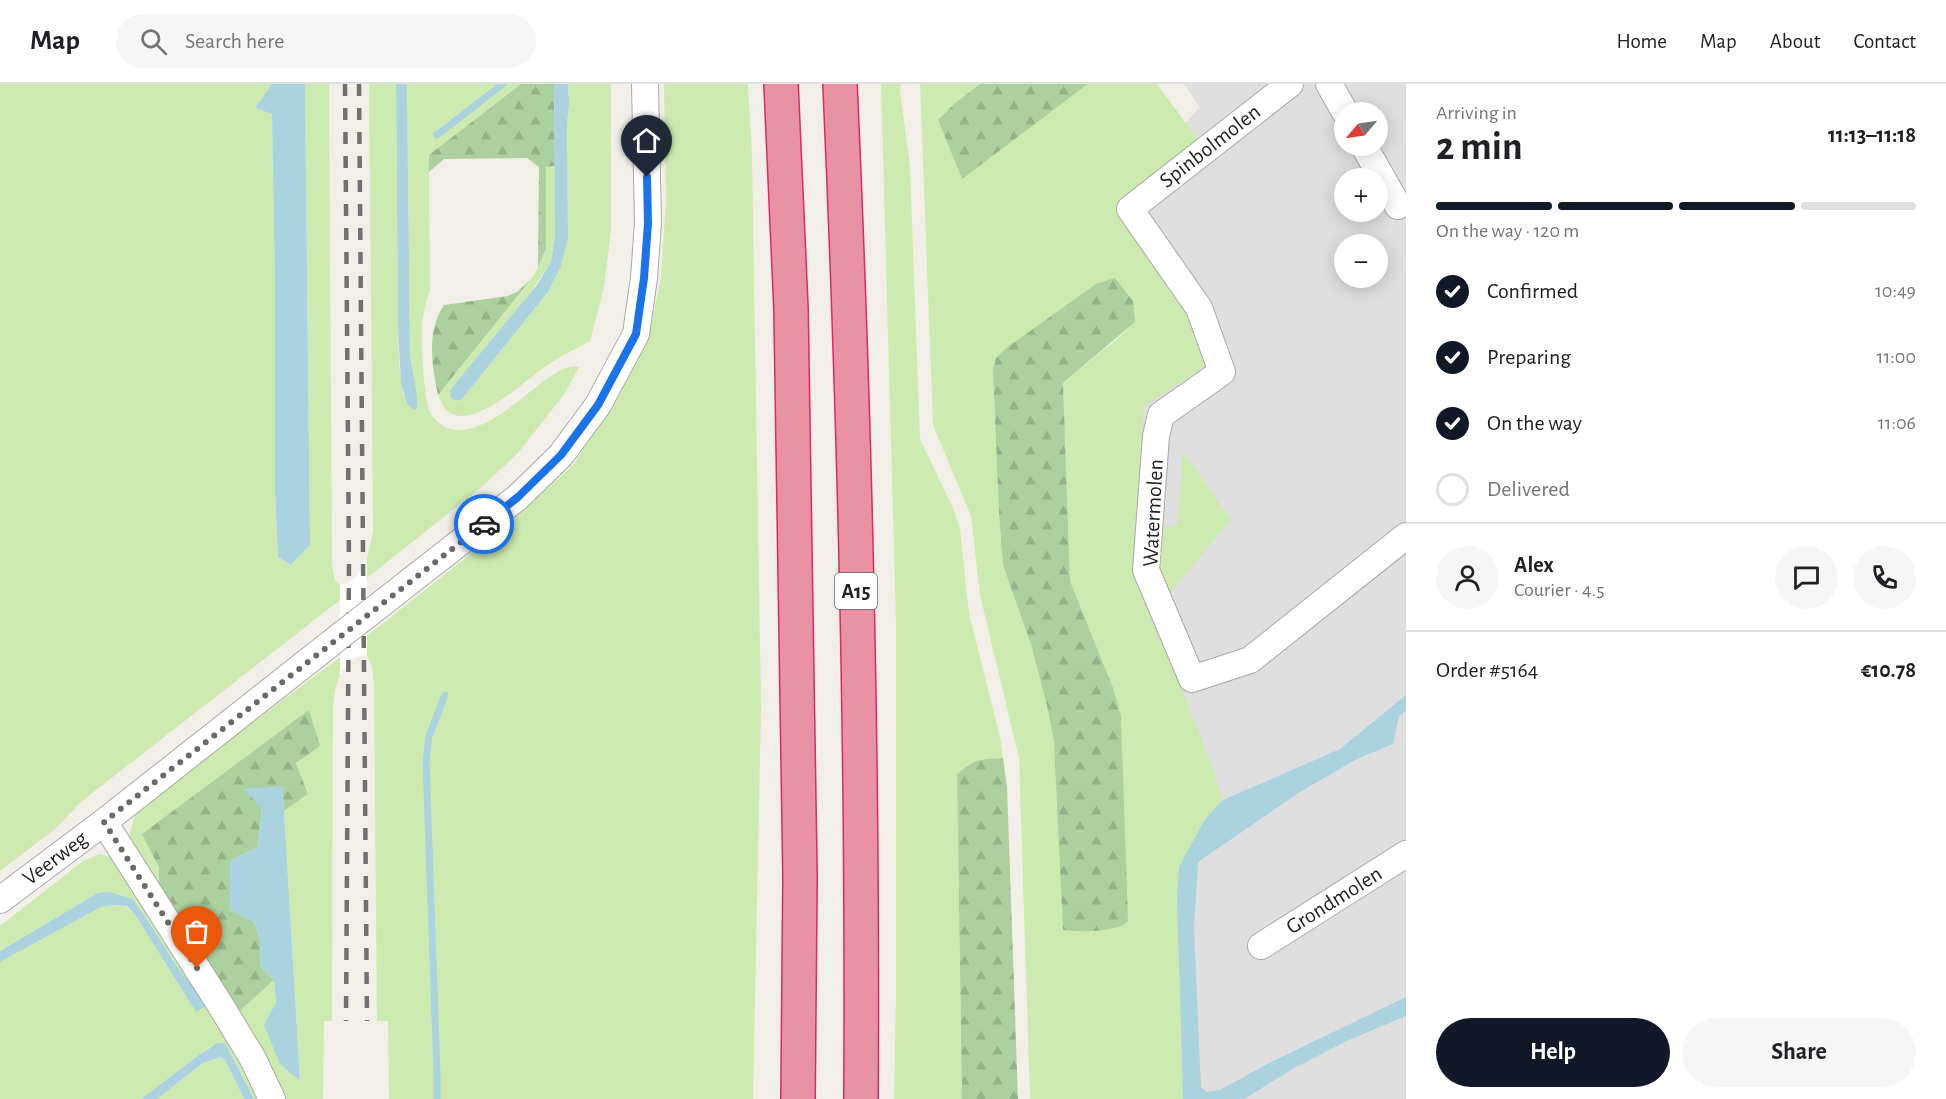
<!DOCTYPE html>
<html lang="en">
<head>
<meta charset="utf-8">
<style>
	:root { --surface:#fff; --page:#f6f6f6; --text:#202124; --muted:#757577; --line:#e0e0e0; --accent:#111827 }
	body { margin:0; font-family:"Alegreya Sans",sans-serif; background:var(--page); color:var(--text); height:100vh; display:flex; flex-direction:column; font-size:22px; white-space:nowrap }
	* { box-sizing:border-box; margin:0 }
	p { font-size:20px; color:var(--muted) }
	.icon { flex:none; width:33px; height:33px; fill:none; stroke:currentColor; stroke-width:2; stroke-linecap:round; stroke-linejoin:round }
	.map { position:relative; flex:1; overflow:hidden }
	.panel { display:flex; flex-direction:column; background:var(--surface); width:540px }
	.panel>* { flex:none }
	.needle { width:39px; rotate:241deg }
	.buttons { position:absolute; left:1334px; top:18px; display:grid; gap:12px }
	.buttons a { display:grid; place-items:center; width:54px; height:54px; border-radius:50%; background:var(--surface); box-shadow:0 3px 15px #0003; font-size:30px }
	.pin { position:absolute; display:grid; place-items:center; width:51px; height:51px; color:#fff; margin:-62px -26px; border-radius:50% 50% 50% 0; rotate:-45deg; box-shadow:0 0 6px #0007 }
	.pin .icon { rotate:45deg }
	.courier { position:absolute; display:grid; place-items:center; width:60px; height:60px; margin:-30px; border:4px solid #1a73e8; border-radius:50%; background:#fff; color:#222; box-shadow:0 2px 8px #0007 }
	.headline em { font-style:normal; font-weight:700 }
	.headline div { display:flex; flex-direction:column-reverse }
	.headline { display:flex; align-items:center; justify-content:space-between; height:102px; padding:0 30px }
	h1 { font-size:39px; font-weight:700; line-height:45px }
	.bar { display:grid; grid-template-columns:repeat(4,1fr); gap:9px 6px; align-content:center; height:72px; padding:0 30px }
	.bar i { height:8px; border-radius:4px; background:var(--line) }
	.bar .current { background:var(--accent) }
	.bar p { grid-column:span 4 }
	.line { display:flex; align-items:center; gap:15px; padding:0 30px; border-top:2px solid var(--line) }
	.line div { flex:1 }
	.round { display:grid; place-items:center; flex:none; width:63px; height:63px; border-radius:32px; background:var(--page) }
	ol { padding:0 30px; list-style:none }
	li { display:flex; align-items:center; gap:18px; height:66px }
	li p { margin-inline-start:auto }
	li .icon { padding:6px; border-radius:50%; background:var(--accent); color:#fff; stroke-width:4 }
	li:last-child { color:var(--muted) }
	li i { width:33px; height:33px; border:3px solid var(--line); border-radius:50% }
	.action { display:flex; gap:12px; margin-top:auto; padding:12px 30px }
	.action a { flex:1; height:69px; border-radius:36px; background:var(--accent); color:#fff; font-size:24px; font-weight:700; line-height:69px; text-align:center }
	.action a+a { background:var(--page); color:var(--text) }
	header { display:flex; align-items:center; gap:36px; box-sizing:border-box; height:84px; padding:0 30px; background:var(--surface); border-bottom:2px solid var(--line) }
	header strong { font-size:28px }
	nav { display:flex; gap:33px; margin-inline-start:auto; font-size:21px }
	.search { width:420px; height:54px; background:var(--page); display:flex; align-items:center; gap:15px; box-sizing:border-box; padding:0 21px; border-radius:33px; color:var(--muted); font-size:22px }
	main { display:flex; flex:1; min-height:0 }
	.map>svg:first-child { display:block }
	.residential { fill:#e0dfdf; fill-rule:evenodd }
	.grass { fill:#cdebb0; fill-rule:evenodd }
	.forest { fill:url(#forest-firs) }
	.water { fill:#aad3df }
	.pier { fill:#fff }
	.lines { fill:none; stroke-linecap:round; stroke-linejoin:round }
	.stream { stroke:#aad3df; stroke-width:7 }
	.minor-casing { stroke:#a9a9a9; stroke-width:28 }
	.highway-casing { stroke:#dc2a67; stroke-width:36 }
	.minor { stroke:#fff; stroke-width:26 }
	.highway { stroke:#e892a2; stroke-width:33 }
	.rail { stroke:#707070; stroke-width:4.5; stroke-dasharray:12 12; stroke-linecap:butt }
	.minor-bridge-casing { stroke:#a9a9a9; stroke-width:28; stroke-linecap:butt }
	.minor-bridge { stroke:#fff; stroke-width:26 }
	.done { stroke:#6b6a68; stroke-width:6; stroke-dasharray:0 10.8 }
	.route { stroke:#1a73e8; stroke-width:8 }
	.labels { text-anchor:middle; dominant-baseline:central; stroke-width:5; stroke-linejoin:round; paint-order:stroke }
	.shield { fill:#fff; stroke:#646464; stroke-width:1.5 }
	.shield-label { font-size:21px; font-weight:bold; fill:#222 }
	.street-label { font-size:22px; fill:#222; stroke:#fff }
</style>
</head>
<body>
<header>
<strong>Map</strong>
<div class="search"><svg class="icon" aria-label="search" viewBox="0 0 24 24"><circle cx="10" cy="10" r="6"/><path d="M15 15l6 6"/></svg>Search here</div>
<nav><a>Home</a><a>Map</a><a>About</a><a>Contact</a></nav>
</header>
<main>
<div class="map">
<svg width="1406" height="1015" viewBox="0 0 1406 1015">
	<defs>
		<pattern id="forest-firs" width="22" height="20" patternUnits="userSpaceOnUse" patternTransform="scale(1.5)"><rect width="22" height="20" fill="#add19e"/><path d="M5 1l3.5 6h-7zM16 11l3.5 6h-7z" fill="#95b388"/></pattern>
	</defs>
	<rect width="100%" height="100%" fill="#f2efe9"/>
	<!-- residential -->
	<path class="residential" d="M 1184,0 L 1406,0 L 1406,1015 L 1174,1015 L 1122,107 L 1200,23 ZM 1344,28 L 1377,28 L 1377,62 L 1344,62 ZM 1344,94 L 1377,94 L 1377,128 L 1344,128 ZM 1344,160 L 1377,160 L 1377,194 L 1344,194 Z"/>
	<!-- grass -->
	<g class="grass">
		<path d="M 0,0 L 272,0 L 256,24 L 272,30 L 275,197 L 275,410 L 278,473 L 291,481 L 310,461 L 305,0 L 329,0 L 332,475 C 333,484 332,496 340,501 L 340,516 L 82,717 L 55,745 L 0,787 Z"/>
		<path d="M 369,0 L 396,0 L 398,244 L 399,279 L 403,310 L 418,321 L 412,288 L 410,271 L 407,0 L 521,0 L 429,71 L 430,206 C 426,219 422,232 422,246 C 421,262 424,314 430,328 C 434,336 442,343 451,345 C 498,355 549,275 579,283 L 563,312 L 517,370 L 484,401 L 367,494 L 367,475 L 373,447 Z"/>
		<path d="M 568,0 L 611,0 L 611,147 L 604,204 L 590,257 C 576,265 560,272 546,282 C 526,296 481,339 455,331 C 446,329 441,319 438,311 L 531,195 L 538,183 L 546,165 L 546,83 L 555,82 L 555,152 L 551,178 L 457,317 L 461,316 L 548,208 L 561,182 L 568,154 L 567,41 L 569,20 Z"/>
		<path d="M 664,0 L 748,0 L 752,71 L 761,623 L 753,1015 L 389,1015 L 388,937 L 377,937 L 374,604 L 372,582 L 367,572 L 367,552 L 507,441 L 573,381 L 632,286 L 651,242 L 661,193 L 666,118 Z"/>
		<path d="M 881,0 L 901,0 L 900,6 L 910,83 L 920,355 L 953,424 L 960,445 L 969,530 L 1000,652 L 1003,674 C 982,675 973,675 957,690 L 962,1015 L 894,1015 L 896,912 L 896,539 Z"/>
		<path d="M 920,0 L 980,0 L 955,19 L 938,36 L 962,94 L 1088,0 L 1157,0 L 1202,61 L 1120,121 L 1196,234 L 1212,278 L 1144,322 L 1136,451 L 1137,488 L 1144,512 L 1208,671 L 1223,716 L 1205,735 L 1177,813 L 1183,1015 L 1030,1015 L 1019,674 L 980,511 L 971,432 L 933,341 ZM 1049,234 L 1135,238 L 1116,256 L 1063,299 L 1070,497 L 1114,606 L 1121,632 L 1123,719 L 1054,658 L 1047,622 L 1032,564 L 1003,481 L 999,431 L 993,287 L 1006,264 Z"/>
		<path d="M 1183,367 L 1231,436 L 1167,513 L 1155,479 L 1159,441 L 1177,443 Z"/>
		<path d="M 340,573 L 340,591 L 335,605 L 333,621 L 332,937 L 324,937 L 323,1015 L 280,1015 L 235,931 L 274,896 L 280,980 L 300,996 L 284,727 L 308,710 L 296,679 L 310,627 L 159,783 L 159,810 L 128,757 L 136,726 Z"/>
		<path d="M 100,770 L 114,774 L 134,798 L 264,1015 L 254,1015 L 225,959 L 210,963 L 200,970 L 141,1015 L 0,1015 L 0,878 L 101,823 L 115,821 L 127,823 L 136,832 L 196,928 L 200,912 L 176,881 L 143,829 L 132,815 L 98,809 L 0,867 L 0,842 L 83,777 Z"/>
		<path d="M 220,973 L 225,976 L 244,1015 L 157,1015 L 203,979 Z"/>
	</g>
	<!-- forest -->
	<g class="forest">
		<path d="M 521,0 L 554,0 L 555,82 L 546,83 L 546,165 L 538,183 L 539,83 L 527,74 L 444,75 L 429,88 L 429,71 Z"/>
		<path d="M 980,0 L 1088,0 L 962,95 L 938,36 L 955,19 Z"/>
		<path d="M 1115,194 L 1133,217 L 1135,238 L 1063,299 L 1070,497 L 1114,606 L 1121,632 L 1128,837 C 1117,849 1078,848 1063,846 L 1054,658 L 1047,622 L 1032,564 L 1003,481 L 999,431 L 993,287 L 996,274 L 1006,264 L 1096,200 Z"/>
		<path d="M 531,195 L 438,311 C 432,281 426,248 444,221 L 508,212 L 517,208 Z"/>
		<path d="M 309,626 L 320,662 L 296,679 L 308,710 L 284,727 L 282,702 L 262,725 L 258,763 L 230,777 L 255,839 L 261,859 L 260,882 L 274,896 L 235,931 L 159,810 L 159,783 L 142,750 Z"/>
		<path d="M 1003,674 L 1007,703 L 1018,1015 L 962,1015 L 957,690 C 973,675 982,675 1003,674 Z"/>
	</g>
	<!-- water -->
	<g class="water">
		<path d="M 272,0 L 305,0 L 310,461 L 291,481 L 278,473 L 275,410 L 275,197 L 272,30 L 255,24 Z"/>
		<path d="M 396,0 L 407,0 L 410,271 C 411,284 420,316 417,325 L 413,326 L 407,319 L 401,299 L 398,244 Z"/>
		<path d="M 554,0 L 568,0 L 569,20 L 567,41 L 568,154 L 561,182 L 548,208 L 461,316 L 454,316 L 451,313 L 450,306 L 537,201 L 551,178 L 555,152 Z"/>
		<path d="M 1406,611 L 1406,627 L 1399,632 L 1393,660 L 1357,675 L 1300,708 L 1198,778 L 1194,845 L 1201,1003 L 1206,1008 L 1220,1006 L 1269,979 L 1406,913 L 1406,932 L 1349,956 L 1294,984 L 1244,1015 L 1183,1015 L 1177,813 L 1179,783 L 1205,735 L 1223,716 L 1340,665 Z"/>
		<path d="M 282,702 L 284,727 L 300,997 L 280,980 L 264,941 L 276,919 L 274,896 L 260,882 L 261,859 L 255,839 L 230,826 L 230,777 L 258,763 L 262,725 L 244,705 Z"/>
		<path d="M 110,808 L 132,815 L 143,829 L 176,881 L 200,912 L 206,922 L 196,928 L 136,832 L 127,822 L 114,821 L 101,823 L 0,878 L 0,867 L 98,809 Z"/>
		<path d="M 218,959 L 225,959 L 254,1015 L 244,1015 L 225,976 L 220,973 L 203,979 L 157,1015 L 141,1015 L 200,970 Z"/>
	</g>
	<!-- pier -->
	<path class="pier" d="M 367,475 L 367,572 L 363,571 L 354,574 L 345,583 L 340,591 L 340,501 L 348,499 L 357,492 Z"/>
	<g class="lines">
		<!-- stream -->
		<g class="stream">
			<path d="M 437,51 L 503,0"/>
			<path d="M 437,1015 L 437,990 L 426,677 L 429,652 L 445,611"/>
		</g>
		<defs>
			<g id="minor">
				<path d="M 1290,0 L 1130,125 L 1199,224 L 1222,288 L 1161,331 L 1156,352 L 1146,486 L 1192,595 L 1250,576 L 1406,452"/>
				<path d="M 1329,0 L 1345,28"/>
				<path d="M 1364,62 L 1398,122"/>
				<path d="M 367,531 L 518,413 L 561,371 L 598,321 L 636,250 L 644,194 L 648,139 L 645,0"/>
				<path d="M 104,738 L 221,922 L 253,975 L 272,1015"/>
				<path d="M 0,816 L 104,738 L 340,552"/>
				<path d="M 1261,862 L 1406,770"/>
			</g>
			<g id="highway">
				<path d="M 781,0 L 791,225 L 800,793 L 798,1015"/>
				<path d="M 840,0 C 855,338 863,677 861,1015"/>
			</g>
		</defs>
		<!-- minor casing -->
		<use href="#minor" class="minor-casing"/>
		<!-- highway casing -->
		<use href="#highway" class="highway-casing"/>
		<!-- minor -->
		<use href="#minor" class="minor"/>
		<!-- highway -->
		<use href="#highway" class="highway"/>
		<!-- rail -->
		<g class="rail">
			<path d="M 345,0 L 349,479 L 346,937"/>
			<path d="M 359,0 L 367,937"/>
		</g>
		<defs>
			<path id="minor-bridge" d="M 340,552 L 367,531"/>
		</defs>
		<!-- minor-bridge casing -->
		<use href="#minor-bridge" class="minor-bridge-casing"/>
		<!-- minor-bridge -->
		<use href="#minor-bridge" class="minor-bridge"/>
	</g>
	<g class="lines">
		<!-- done -->
		<path class="done" d="M 197,884 L 104,738 L 484,440"/>
		<!-- route -->
		<path class="route" d="M 484,440 L 518,413 L 561,371 L 598,321 L 636,250 L 644,194 L 648,139 L 647,93"/>
	</g>
	<g class="labels">
		<!-- shield labels -->
		<rect class="shield" x="835" y="489" width="42" height="36" rx="4.5"/>
		<g class="shield-label">
			<text x="856" y="507">A15</text>
		</g>
		<!-- street labels -->
		<g class="street-label">
			<text transform="translate(1210 62) rotate(-38)">Spinbolmolen</text>
			<text transform="translate(1153 429) rotate(-87)">Watermolen</text>
			<text transform="translate(55 774) rotate(-37)">Veerweg</text>
			<text transform="translate(1334 816) rotate(-32)">Grondmolen</text>
		</g>
	</g>
</svg>
<div class="buttons">
<a><svg class="needle" viewBox="-14 -14 28 28"><path d="M0-13l5 13h-10z" fill="#e53935"/><path d="M0 13l5-13h-10z" fill="#757577"/></svg></a>
<a>+</a>
<a>−</a>
</div>
<div class="pin" style="left:197px;top:884px;background:#ea580c"><svg class="icon" aria-label="bag" viewBox="0 0 24 24"><path d="M5 8h14l-1 12H6zM9 8a3 3 0 0 1 6 0"/></svg></div>
<div class="pin" style="left:647px;top:93px;background:#1f2937"><svg class="icon" aria-label="home" viewBox="0 0 24 24"><path d="M3 11l9-7 9 7M6 9v11h12V9"/></svg></div>
<div class="courier" style="left:484px;top:440px"><svg class="icon" aria-label="car" viewBox="0 0 24 24"><path d="M5 17H2v-5l4-1 3-4h7l3 4 3 1v5h-3M9 17h6M6 11h13"/><circle cx="7" cy="17" r="2"/><circle cx="17" cy="17" r="2"/></svg></div>
</div>
<section class="panel">
<div class="headline"><div><h1>2 min</h1><p>Arriving in</p></div><em>11:13–11:18</em></div>
<div class="bar"><i class="current"></i><i class="current"></i><i class="current"></i><i></i><p>On the way · 120 m</p></div>
<ol>
<li><svg class="icon" aria-label="check" viewBox="0 0 24 24"><path d="M5 12l5 5 9-10"/></svg>Confirmed<p>10:49</p></li>
<li><svg class="icon" aria-label="check" viewBox="0 0 24 24"><path d="M5 12l5 5 9-10"/></svg>Preparing<p>11:00</p></li>
<li><svg class="icon" aria-label="check" viewBox="0 0 24 24"><path d="M5 12l5 5 9-10"/></svg>On the way<p>11:06</p></li>
<li><i></i>Delivered</li>
</ol>
<div class="line" style="height:108px"><a class="round"><svg class="icon" aria-label="person" viewBox="0 0 24 24"><circle cx="12" cy="8" r="4"/><path d="M4 21q1-7 8-7t8 7"/></svg></a><div><b>Alex</b><p>Courier · 4.5</p></div><a class="round"><svg class="icon" aria-label="chat" viewBox="0 0 24 24"><path d="M4 5h16v11H9l-5 4z"/></svg></a><a class="round"><svg class="icon" aria-label="phone" viewBox="0 0 24 24"><path d="M5 4h4l2 5-3 2q2 4 5 5l2-3 5 2v4C11 20 4 13 5 4z"/></svg></a></div>
<div class="line" style="height:78px"><div>Order #5164</div><b>€10.78</b></div>
<div class="action"><a>Help</a><a>Share</a></div>
</section>
</main>
</body>
</html>
